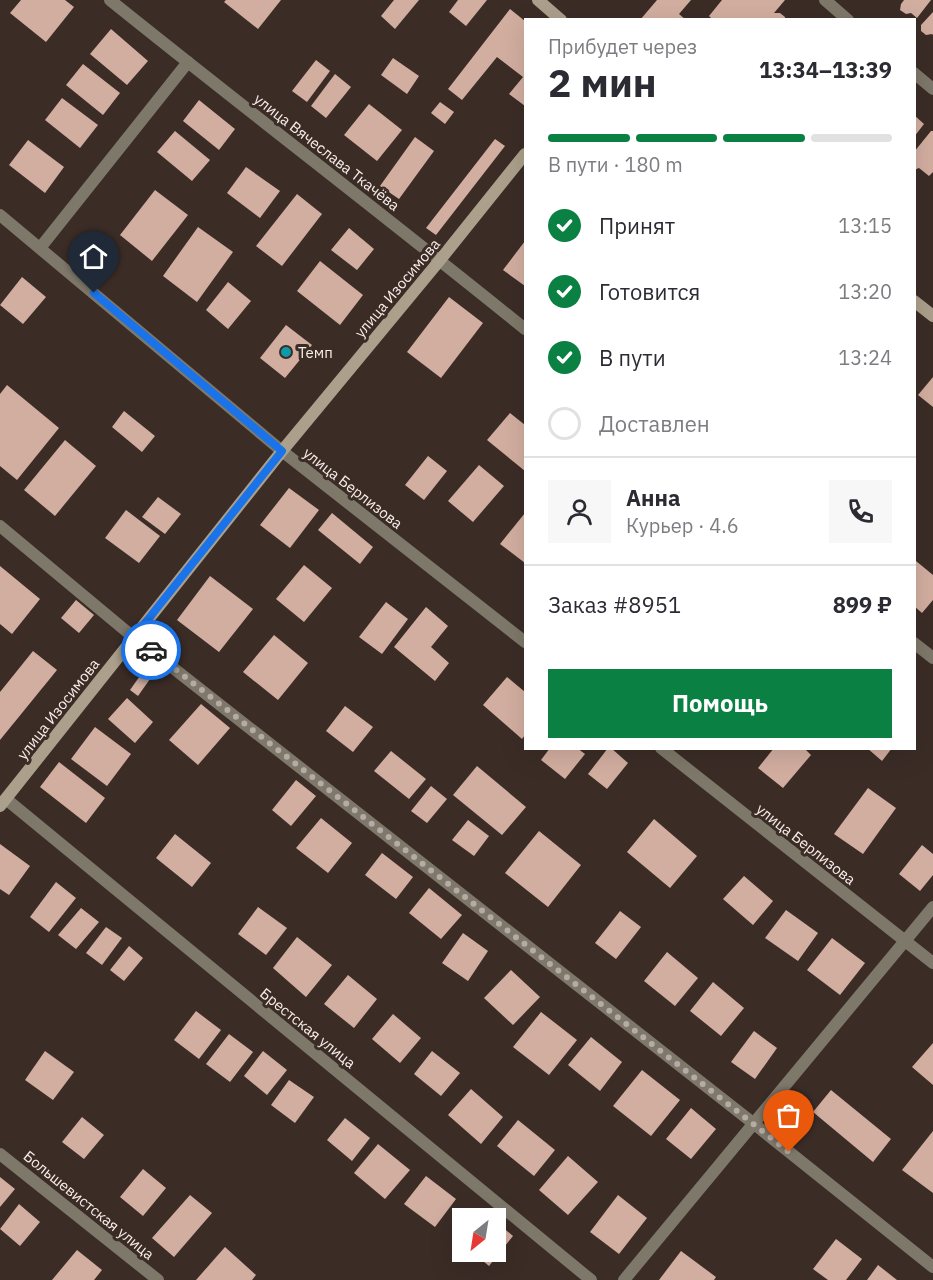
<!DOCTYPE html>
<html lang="ru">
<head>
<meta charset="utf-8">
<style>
	:root { --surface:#fff; --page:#f7f7f7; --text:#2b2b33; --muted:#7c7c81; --line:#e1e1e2; --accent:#0b8043 }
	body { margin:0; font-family:"IBM Plex Sans",sans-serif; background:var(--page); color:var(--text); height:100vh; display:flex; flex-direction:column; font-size:22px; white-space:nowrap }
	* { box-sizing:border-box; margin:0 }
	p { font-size:20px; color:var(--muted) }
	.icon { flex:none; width:33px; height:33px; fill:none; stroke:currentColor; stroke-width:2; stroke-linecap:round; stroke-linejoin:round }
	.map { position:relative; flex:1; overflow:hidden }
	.drawer { position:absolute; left:524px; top:18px; width:392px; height:732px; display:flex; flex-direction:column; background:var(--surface); border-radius:0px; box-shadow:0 6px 24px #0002 }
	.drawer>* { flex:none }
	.needle { width:39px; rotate:210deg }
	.buttons { position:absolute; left:452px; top:1208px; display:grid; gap:12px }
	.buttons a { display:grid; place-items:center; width:54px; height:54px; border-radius:0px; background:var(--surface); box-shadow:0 6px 24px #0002; font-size:30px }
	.pin { position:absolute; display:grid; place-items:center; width:51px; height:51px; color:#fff; margin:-62px -26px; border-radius:50% 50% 50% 0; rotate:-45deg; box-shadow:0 0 6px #0007 }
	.pin .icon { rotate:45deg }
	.courier { position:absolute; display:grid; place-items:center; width:60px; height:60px; margin:-30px; border:4px solid #1a73e8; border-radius:50%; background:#fff; color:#222; box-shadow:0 2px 8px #0007 }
	.overview em { font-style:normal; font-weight:700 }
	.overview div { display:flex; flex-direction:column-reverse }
	.overview { display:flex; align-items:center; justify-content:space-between; height:102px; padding:0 24px }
	h1 { font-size:39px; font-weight:700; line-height:45px }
	.bar { display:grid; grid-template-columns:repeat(4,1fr); gap:9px 6px; align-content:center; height:72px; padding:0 24px }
	.bar i { height:8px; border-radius:4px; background:var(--line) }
	.bar .active { background:var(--accent) }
	.bar p { grid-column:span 4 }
	.line { display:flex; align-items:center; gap:15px; padding:0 24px; border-top:2px solid var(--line) }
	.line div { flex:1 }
	.round { display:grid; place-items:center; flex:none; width:63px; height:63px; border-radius:0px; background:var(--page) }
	ol { padding:0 24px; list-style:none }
	li { display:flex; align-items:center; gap:18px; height:66px }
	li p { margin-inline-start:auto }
	li .icon { padding:6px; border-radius:50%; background:var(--accent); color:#fff; stroke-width:4 }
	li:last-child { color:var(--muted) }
	li i { width:33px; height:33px; border:3px solid var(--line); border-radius:50% }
	.button { display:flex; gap:12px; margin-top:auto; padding:12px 24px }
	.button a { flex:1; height:69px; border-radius:0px; background:var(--accent); color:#fff; font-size:24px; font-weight:700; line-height:69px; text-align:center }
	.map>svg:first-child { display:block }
	.building { fill:#d2aea0 }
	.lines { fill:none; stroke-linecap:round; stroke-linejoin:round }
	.path { stroke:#968984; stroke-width:4; stroke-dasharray:6 3; stroke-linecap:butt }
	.street { stroke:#7e786a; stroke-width:12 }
	.secondary { stroke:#aba08b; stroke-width:12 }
	.done { stroke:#b6aaa5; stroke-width:6; stroke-dasharray:0 10.8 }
	.route { stroke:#1a73e8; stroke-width:8 }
	.culture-dot { fill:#0f9aa8; stroke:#3b2c26; stroke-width:2 }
	.labels { text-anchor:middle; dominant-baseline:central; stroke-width:6; stroke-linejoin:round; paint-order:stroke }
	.street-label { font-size:15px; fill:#f8eeea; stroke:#3b2c26 }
	.poi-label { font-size:15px; fill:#f8eeea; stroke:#3b2c26; text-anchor:start }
</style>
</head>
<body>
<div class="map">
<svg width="933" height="1280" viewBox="0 0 933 1280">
	<rect width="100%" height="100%" fill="#3b2c26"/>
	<!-- building -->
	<g class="building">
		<path d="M 21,0 L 65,0 L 74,7 L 46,42 L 10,13 Z"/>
		<path d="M 226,0 L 281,0 L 258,29 L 224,2 Z"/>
		<path d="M 394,0 L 419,0 L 395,29 L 381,16 Z"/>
		<path d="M 458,0 L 487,0 L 466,26 L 449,12 Z"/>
		<path d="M 657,0 L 691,0 L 679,14 L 686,20 L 640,20 Z"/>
		<path d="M 722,0 L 785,0 L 774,13 L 780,13 L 785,17 L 785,20 L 713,20 L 709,16 Z"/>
		<path d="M 904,0 L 931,0 L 917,18 L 911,13 L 906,14 L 900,10 L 901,4 Z"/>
		<path d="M 510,9 L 525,21 L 525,106 L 509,94 L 523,77 L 497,57 L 462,100 L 448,89 Z"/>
		<path d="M 933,12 L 933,35 L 932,34 L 926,35 L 921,31 L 921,25 Z"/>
		<path d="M 111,29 L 148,61 L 127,85 L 90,54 Z"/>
		<path d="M 393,58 L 419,76 L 407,94 L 381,75 Z"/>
		<path d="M 316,60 L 330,71 L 307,102 L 292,91 Z"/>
		<path d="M 83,64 L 120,93 L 103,115 L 66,85 Z"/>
		<path d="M 335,74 L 351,87 L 326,118 L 311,106 Z"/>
		<path d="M 62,98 L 98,125 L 80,148 L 45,120 Z"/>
		<path d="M 199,100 L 235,129 L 219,150 L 183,121 Z"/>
		<path d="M 440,102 L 454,112 L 445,124 L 431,113 Z"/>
		<path d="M 369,104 L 402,130 L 377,161 L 344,135 Z"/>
		<path d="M 914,115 L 924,124 L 914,137 Z"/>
		<path d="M 175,131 L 210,160 L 192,181 L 157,152 Z"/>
		<path d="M 931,131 L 933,131 L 933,172 L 929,176 L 919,168 L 914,170 L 914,152 Z"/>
		<path d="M 415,137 L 434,151 L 399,199 L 380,186 Z"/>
		<path d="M 495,139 L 505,146 L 436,235 L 426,228 Z"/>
		<path d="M 28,140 L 64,167 L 45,193 L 9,165 Z"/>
		<path d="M 246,167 L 280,191 L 260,218 L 227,193 Z"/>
		<path d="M 155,190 L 188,215 L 152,261 L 120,235 Z"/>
		<path d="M 297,194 L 322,214 L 282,266 L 256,246 Z"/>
		<path d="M 198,227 L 233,252 L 197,302 L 163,276 Z"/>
		<path d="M 349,228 L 374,249 L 357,270 L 331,250 Z"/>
		<path d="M 525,241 L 525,286 L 503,270 Z"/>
		<path d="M 320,261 L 363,295 L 340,325 L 297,291 Z"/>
		<path d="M 22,277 L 46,297 L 23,324 L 0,305 Z"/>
		<path d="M 228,282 L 251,301 L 228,329 L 206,310 Z"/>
		<path d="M 449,297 L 483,323 L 441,378 L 407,352 Z"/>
		<path d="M 286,325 L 312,345 L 285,378 L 260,358 Z"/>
		<path d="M 933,377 L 933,407 L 918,395 Z"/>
		<path d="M 7,385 L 59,428 L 17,480 L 0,466 L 0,394 Z"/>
		<path d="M 124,411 L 155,436 L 142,452 L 112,427 Z"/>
		<path d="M 510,413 L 525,425 L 525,471 L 487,440 Z"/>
		<path d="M 65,440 L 96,466 L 55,516 L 24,490 Z"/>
		<path d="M 428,456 L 447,471 L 424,500 L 405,485 Z"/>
		<path d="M 479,465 L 504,486 L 473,522 L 448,501 Z"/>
		<path d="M 289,488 L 319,510 L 290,548 L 260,525 Z"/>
		<path d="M 158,497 L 181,514 L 165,534 L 142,517 Z"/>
		<path d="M 126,510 L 160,536 L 139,563 L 105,538 Z"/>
		<path d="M 332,513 L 373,547 L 360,564 L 318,530 Z"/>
		<path d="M 525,513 L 525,563 L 500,544 Z"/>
		<path d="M 916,561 L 933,575 L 933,600 L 922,613 L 914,606 L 914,565 Z"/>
		<path d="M 304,565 L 332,588 L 304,622 L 276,599 Z"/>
		<path d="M 0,566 L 40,599 L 12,634 L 0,624 Z"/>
		<path d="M 210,576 L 253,609 L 219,652 L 177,620 Z"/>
		<path d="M 76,600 L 94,615 L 79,633 L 61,618 Z"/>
		<path d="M 386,602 L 408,619 L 382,654 L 359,637 Z"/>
		<path d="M 426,607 L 448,626 L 431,647 L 449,663 L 435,681 L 394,647 Z"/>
		<path d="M 274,635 L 308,663 L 278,700 L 243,672 Z"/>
		<path d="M 33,651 L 57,670 L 0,740 L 0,692 Z"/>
		<path d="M 142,673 L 150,679 L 138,696 L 130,690 Z"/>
		<path d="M 507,677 L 525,692 L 525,735 L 522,739 L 483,705 Z"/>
		<path d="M 127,698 L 153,722 L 135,743 L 108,719 Z"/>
		<path d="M 201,704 L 230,728 L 198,765 L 169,740 Z"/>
		<path d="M 345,706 L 373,727 L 353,752 L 326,731 Z"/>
		<path d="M 95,727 L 131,754 L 107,786 L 71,759 Z"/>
		<path d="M 550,748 L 577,748 L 585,754 L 565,779 L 541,760 Z"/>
		<path d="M 608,748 L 611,748 L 628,763 L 607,789 L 588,774 Z"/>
		<path d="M 774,748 L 804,748 L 811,755 L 783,788 L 758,768 Z"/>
		<path d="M 867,748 L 892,748 L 882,761 Z"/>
		<path d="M 391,751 L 426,779 L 409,799 L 374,771 Z"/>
		<path d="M 59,762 L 105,798 L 86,823 L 40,787 Z"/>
		<path d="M 477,766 L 526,807 L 502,835 L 453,795 Z"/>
		<path d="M 296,780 L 316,796 L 291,826 L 272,810 Z"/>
		<path d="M 431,786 L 447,799 L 427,823 L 411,811 Z"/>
		<path d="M 868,788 L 896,808 L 863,854 L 834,834 Z"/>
		<path d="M 321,818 L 352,843 L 328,873 L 296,848 Z"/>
		<path d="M 654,819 L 697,856 L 670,888 L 627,852 Z"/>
		<path d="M 468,820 L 489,836 L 474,856 L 452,840 Z"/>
		<path d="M 539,831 L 581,865 L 548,907 L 505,873 Z"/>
		<path d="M 175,834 L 211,863 L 192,887 L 156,858 Z"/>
		<path d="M 0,844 L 30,866 L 9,895 L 0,889 Z"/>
		<path d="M 922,845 L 933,854 L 933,875 L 920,891 L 899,874 Z"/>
		<path d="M 382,853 L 413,877 L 396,899 L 365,875 Z"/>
		<path d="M 744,876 L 773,901 L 753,925 L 723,899 Z"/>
		<path d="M 56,882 L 76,898 L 49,932 L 30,917 Z"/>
		<path d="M 429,888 L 462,915 L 441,939 L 409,913 Z"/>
		<path d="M 258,907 L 287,928 L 266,955 L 238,934 Z"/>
		<path d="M 81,908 L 99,922 L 76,949 L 58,935 Z"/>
		<path d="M 786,910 L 818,933 L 798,961 L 765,938 Z"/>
		<path d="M 620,911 L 641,927 L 616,959 L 595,943 Z"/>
		<path d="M 106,927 L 122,938 L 102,965 L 86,953 Z"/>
		<path d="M 463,933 L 488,951 L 468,981 L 442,963 Z"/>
		<path d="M 297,937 L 332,965 L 306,997 L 273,968 Z"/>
		<path d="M 832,938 L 865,963 L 840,995 L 807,970 Z"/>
		<path d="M 129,946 L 143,958 L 124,981 L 110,970 Z"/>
		<path d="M 667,952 L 698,978 L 675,1006 L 644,981 Z"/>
		<path d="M 511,970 L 540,997 L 513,1025 L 484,998 Z"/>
		<path d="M 348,975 L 377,999 L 354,1028 L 324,1004 Z"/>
		<path d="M 713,982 L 744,1008 L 721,1036 L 690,1011 Z"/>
		<path d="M 196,1011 L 221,1030 L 199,1059 L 174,1040 Z"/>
		<path d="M 541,1012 L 577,1040 L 549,1075 L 513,1047 Z"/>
		<path d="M 393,1014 L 421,1038 L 400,1063 L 372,1039 Z"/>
		<path d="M 754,1031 L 777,1048 L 755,1079 L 731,1062 Z"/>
		<path d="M 229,1034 L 253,1052 L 230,1082 L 206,1064 Z"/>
		<path d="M 591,1037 L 622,1062 L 600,1091 L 568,1065 Z"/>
		<path d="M 933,1043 L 933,1085 L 912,1067 Z"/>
		<path d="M 45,1051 L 74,1072 L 53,1100 L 25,1080 Z"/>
		<path d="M 263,1051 L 287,1070 L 267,1095 L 244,1076 Z"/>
		<path d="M 432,1051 L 460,1073 L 441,1096 L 414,1074 Z"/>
		<path d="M 642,1070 L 680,1100 L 651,1136 L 613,1106 Z"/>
		<path d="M 289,1080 L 314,1097 L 295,1123 L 271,1105 Z"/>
		<path d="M 471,1089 L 503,1117 L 481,1144 L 448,1115 Z"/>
		<path d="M 831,1090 L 891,1139 L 873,1162 L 813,1112 Z"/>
		<path d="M 691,1108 L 716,1129 L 691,1159 L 666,1139 Z"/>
		<path d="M 82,1117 L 104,1135 L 84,1159 L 62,1142 Z"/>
		<path d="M 345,1118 L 370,1138 L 352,1161 L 327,1140 Z"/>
		<path d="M 518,1120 L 555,1150 L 534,1176 L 497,1146 Z"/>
		<path d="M 933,1131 L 933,1193 L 902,1170 Z"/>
		<path d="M 378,1144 L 410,1170 L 385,1199 L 354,1173 Z"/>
		<path d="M 568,1156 L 598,1182 L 568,1215 L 539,1190 Z"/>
		<path d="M 143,1169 L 166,1188 L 143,1216 L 120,1197 Z"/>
		<path d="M 426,1176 L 456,1199 L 435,1227 L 404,1204 Z"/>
		<path d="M 0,1177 L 15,1189 L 0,1207 Z"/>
		<path d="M 190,1195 L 212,1213 L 174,1257 L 152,1238 Z"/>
		<path d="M 618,1195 L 647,1218 L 619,1254 L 590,1232 Z"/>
		<path d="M 19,1204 L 40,1222 L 20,1246 L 0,1229 Z"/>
		<path d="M 495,1221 L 513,1236 L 489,1266 L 471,1251 L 495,1251 Z"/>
		<path d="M 836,1239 L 862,1259 L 846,1280 L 828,1280 L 813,1269 Z"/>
		<path d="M 225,1247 L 256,1275 L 252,1280 L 196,1280 Z"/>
		<path d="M 77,1250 L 102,1270 L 94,1280 L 52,1280 Z"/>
		<path d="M 681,1251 L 716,1277 L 714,1280 L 659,1280 Z"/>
		<path d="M 878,1265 L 897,1280 L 867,1280 Z"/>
	</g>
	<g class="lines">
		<!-- path -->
		<path class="path" d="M 402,279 L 416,261"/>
		<!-- street -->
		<g class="street">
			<path d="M 110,0 C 248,111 388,218 525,329"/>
			<path d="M 825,0 L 848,20"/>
			<path d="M 914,73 L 933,89"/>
			<path d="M 0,215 L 282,451 L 525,642"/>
			<path d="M 40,248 L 188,62"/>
			<path d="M 0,526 L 126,631 L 753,1123 L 933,1267"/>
			<path d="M 914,643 L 933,658"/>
			<path d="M 661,748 L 933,963"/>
			<path d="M 6,799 L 591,1280"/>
			<path d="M 0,1154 L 158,1280"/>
			<path d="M 624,1280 L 933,907"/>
		</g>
		<!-- secondary -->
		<g class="secondary">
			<path d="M 538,0 L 561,20"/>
			<path d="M 914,301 L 933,316"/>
			<path d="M 0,806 L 282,451 L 440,260 L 525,154"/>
		</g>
	</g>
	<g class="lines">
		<!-- done -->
		<path class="done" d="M 151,650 L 789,1152"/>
		<!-- route -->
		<path class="route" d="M 94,293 L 282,451 L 134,637 L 151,650"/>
	</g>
	<!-- markers -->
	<circle class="culture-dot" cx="286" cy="352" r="6"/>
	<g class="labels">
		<!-- street labels -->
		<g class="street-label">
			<text transform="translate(327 152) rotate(38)">улица Вячеслава Ткачёва</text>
			<text transform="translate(397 288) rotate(-50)">улица Изосимова</text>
			<text transform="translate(353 488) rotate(38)">улица Берлизова</text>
			<text transform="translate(58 709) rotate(-52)">улица Изосимова</text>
			<text transform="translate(806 844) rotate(38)">улица Берлизова</text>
			<text transform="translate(308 1028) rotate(39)">Брестская улица</text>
			<text transform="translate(89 1205) rotate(39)">Большевистская улица</text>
		</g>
		<!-- poi labels -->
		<g class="poi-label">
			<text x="298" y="352">Темп</text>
		</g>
	</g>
</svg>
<div class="buttons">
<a><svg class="needle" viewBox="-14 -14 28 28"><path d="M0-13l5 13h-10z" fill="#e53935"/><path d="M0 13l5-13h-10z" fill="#7c7c81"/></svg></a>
</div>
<div class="pin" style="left:789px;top:1152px;background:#ea580c"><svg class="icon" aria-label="bag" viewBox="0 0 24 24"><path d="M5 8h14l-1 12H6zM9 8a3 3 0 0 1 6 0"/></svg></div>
<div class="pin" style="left:94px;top:293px;background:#1f2937"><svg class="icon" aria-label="home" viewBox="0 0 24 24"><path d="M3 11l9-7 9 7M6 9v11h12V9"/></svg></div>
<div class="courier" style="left:151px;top:650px"><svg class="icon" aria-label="car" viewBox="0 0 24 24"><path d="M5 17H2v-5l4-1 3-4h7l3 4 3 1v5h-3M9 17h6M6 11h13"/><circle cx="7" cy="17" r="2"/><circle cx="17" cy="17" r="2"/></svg></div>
<section class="drawer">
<div class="overview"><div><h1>2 мин</h1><p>Прибудет через</p></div><em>13:34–13:39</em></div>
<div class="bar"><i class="active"></i><i class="active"></i><i class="active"></i><i></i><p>В пути · 180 m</p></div>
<ol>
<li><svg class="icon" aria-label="check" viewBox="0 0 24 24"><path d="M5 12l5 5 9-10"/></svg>Принят<p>13:15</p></li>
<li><svg class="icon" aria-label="check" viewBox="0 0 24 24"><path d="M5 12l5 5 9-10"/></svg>Готовится<p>13:20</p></li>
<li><svg class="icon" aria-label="check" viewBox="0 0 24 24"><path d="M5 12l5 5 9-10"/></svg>В пути<p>13:24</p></li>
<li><i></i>Доставлен</li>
</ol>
<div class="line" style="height:108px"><a class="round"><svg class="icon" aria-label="person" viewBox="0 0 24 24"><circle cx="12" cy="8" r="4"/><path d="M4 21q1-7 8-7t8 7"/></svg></a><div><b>Анна</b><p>Курьер · 4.6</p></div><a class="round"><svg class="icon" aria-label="phone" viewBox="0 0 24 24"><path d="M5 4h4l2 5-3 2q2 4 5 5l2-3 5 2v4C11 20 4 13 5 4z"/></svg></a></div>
<div class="line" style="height:78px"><div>Заказ #8951</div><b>899 ₽</b></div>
<div class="button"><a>Помощь</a></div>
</section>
</div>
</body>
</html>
